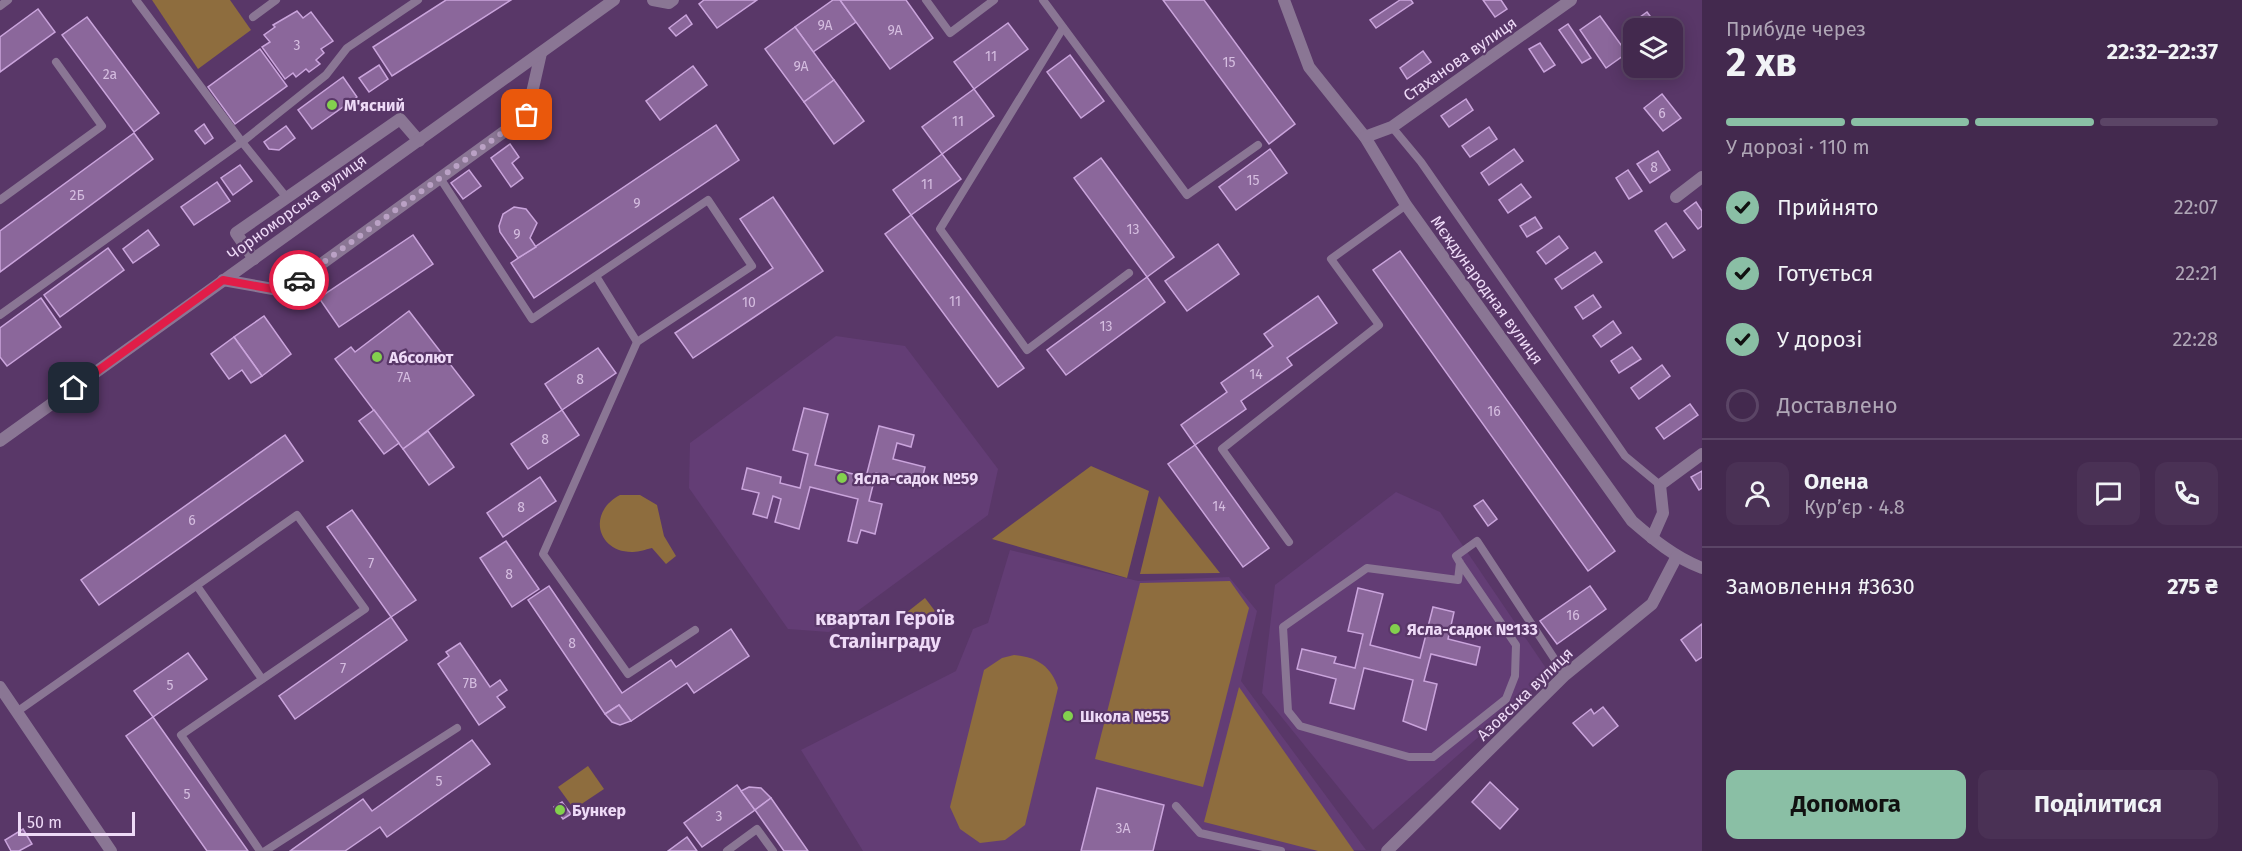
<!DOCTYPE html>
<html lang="uk">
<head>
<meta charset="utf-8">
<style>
	:root { --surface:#43294e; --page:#4a3155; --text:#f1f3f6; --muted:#afa6b6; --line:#5b4566; --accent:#8abfa5 }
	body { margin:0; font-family:"Fira Sans",sans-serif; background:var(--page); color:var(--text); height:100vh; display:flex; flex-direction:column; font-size:22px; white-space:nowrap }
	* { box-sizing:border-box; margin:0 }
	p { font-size:20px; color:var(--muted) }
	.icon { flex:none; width:33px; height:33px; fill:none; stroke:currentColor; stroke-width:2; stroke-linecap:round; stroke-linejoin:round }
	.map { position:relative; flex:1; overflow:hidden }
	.details { display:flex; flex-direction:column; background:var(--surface); width:540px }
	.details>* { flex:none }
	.tools { position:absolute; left:1623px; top:18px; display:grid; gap:12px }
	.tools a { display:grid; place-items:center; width:60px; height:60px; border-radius:12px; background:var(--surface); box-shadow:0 3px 15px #0003,0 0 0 2px var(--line); font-size:30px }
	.scale { position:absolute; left:18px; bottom:15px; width:117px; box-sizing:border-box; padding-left:6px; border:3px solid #eedaf7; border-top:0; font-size:16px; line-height:21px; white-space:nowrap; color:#eedaf7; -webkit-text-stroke:4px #593768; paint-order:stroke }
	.pin { position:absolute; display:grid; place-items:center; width:51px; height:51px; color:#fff; margin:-26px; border-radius:12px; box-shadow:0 3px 9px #0006 }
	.courier { position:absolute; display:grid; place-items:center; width:60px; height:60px; margin:-30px; border:4px solid #e11d48; border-radius:50%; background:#fff; color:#222; box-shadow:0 2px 8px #0007 }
	.head em { font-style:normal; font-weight:700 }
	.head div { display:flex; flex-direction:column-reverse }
	.head { display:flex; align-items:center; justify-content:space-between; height:102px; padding:0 24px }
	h1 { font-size:39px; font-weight:700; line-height:45px }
	.bar { display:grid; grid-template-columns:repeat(4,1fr); gap:9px 6px; align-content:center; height:72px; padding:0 24px }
	.bar i { height:8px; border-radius:4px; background:var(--line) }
	.bar .active { background:var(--accent) }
	.bar p { grid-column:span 4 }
	.line { display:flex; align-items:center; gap:15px; padding:0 24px; border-top:2px solid var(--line) }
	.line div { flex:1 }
	.round { display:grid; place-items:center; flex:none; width:63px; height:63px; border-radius:12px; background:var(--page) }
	ol { padding:0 24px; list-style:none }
	li { display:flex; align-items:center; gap:18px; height:66px }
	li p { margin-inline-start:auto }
	li .icon { padding:6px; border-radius:50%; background:var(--accent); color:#111; stroke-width:4 }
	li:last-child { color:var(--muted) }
	li i { width:33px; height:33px; border:3px solid var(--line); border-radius:50% }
	.cta { display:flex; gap:12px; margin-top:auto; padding:12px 24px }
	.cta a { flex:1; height:69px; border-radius:12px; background:var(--accent); color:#111; font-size:24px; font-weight:700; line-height:69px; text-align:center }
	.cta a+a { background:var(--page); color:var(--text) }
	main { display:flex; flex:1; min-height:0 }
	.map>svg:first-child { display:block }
	.built { fill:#633d75 }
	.green { fill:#8e6d3e }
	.building { fill:#8b679b; stroke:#caa4dc; stroke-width:1.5 }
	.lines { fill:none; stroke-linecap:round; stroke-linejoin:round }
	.service { stroke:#8a7694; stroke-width:8 }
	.minor { stroke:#8a7694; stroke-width:12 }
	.tertiary { stroke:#8a7694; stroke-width:12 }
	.done { stroke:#baa1c5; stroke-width:6; stroke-dasharray:0 10.8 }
	.route { stroke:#e11d48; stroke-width:8 }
	.poi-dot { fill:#83d04e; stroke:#593768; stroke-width:2 }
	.labels { text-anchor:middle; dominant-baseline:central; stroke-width:4.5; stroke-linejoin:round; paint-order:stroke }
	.number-label { font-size:14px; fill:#d5bde0 }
	.street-label { font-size:16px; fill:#eedaf7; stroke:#593768 }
	.poi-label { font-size:16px; font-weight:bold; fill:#eedaf7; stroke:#593768; text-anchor:start }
	.quarter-label { font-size:20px; font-weight:bold; fill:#eedaf7; stroke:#593768 }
</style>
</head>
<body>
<main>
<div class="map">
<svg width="1702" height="851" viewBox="0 0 1702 851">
	<rect width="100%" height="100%" fill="#593768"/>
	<!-- built -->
	<g class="built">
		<path d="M 836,336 L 905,346 L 998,469 L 988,515 L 829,632 L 788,629 L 689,488 L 690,443 Z"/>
		<path d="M 1396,492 L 1440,512 L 1550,674 L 1373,830 L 1262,693 L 1275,585 Z"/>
		<path d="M 1010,550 L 1138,581 L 1229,577 L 1257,611 L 1241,681 L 1366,850 L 863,851 L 801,750 L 956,671 L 973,629 L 988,623 Z"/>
	</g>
	<!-- green -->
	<g class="green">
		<path d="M 152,0 L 230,0 L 251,30 L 198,69 Z"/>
		<path d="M 1091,466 L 1149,491 L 1127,578 L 992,539 Z"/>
		<path d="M 620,495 L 640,495 L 657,505 L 664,536 L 676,556 L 666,564 L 652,548 C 647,549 639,552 633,552 C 598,553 586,513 620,495 Z"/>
		<path d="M 1159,496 L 1220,573 L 1140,574 Z"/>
		<path d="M 1230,581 L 1249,608 L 1203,787 L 1095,759 L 1140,583 Z"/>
		<path d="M 925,598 L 935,611 L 916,626 L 906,613 Z"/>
		<path d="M 1014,655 C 1037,657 1051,666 1058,688 L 1025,825 L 1005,840 L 980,843 L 960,829 L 950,807 L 984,670 L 1002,658 Z"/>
		<path d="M 1239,687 L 1354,851 L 1318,851 L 1204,822 Z"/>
		<path d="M 588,766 L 604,789 L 574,809 L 558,787 Z"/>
	</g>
	<!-- building -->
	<g class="building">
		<path d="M 446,0 L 511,0 L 392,76 L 373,47 Z"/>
		<path d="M 704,0 L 757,0 L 717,28 L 699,4 Z"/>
		<path d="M 833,0 L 840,0 L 856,22 L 813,52 L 795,27 Z"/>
		<path d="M 840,0 L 906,0 L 933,38 L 890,69 Z"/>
		<path d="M 1163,0 L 1204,0 L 1295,124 L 1269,144 Z"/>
		<path d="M 1400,0 L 1411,0 L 1413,3 L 1376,28 L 1370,20 Z"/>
		<path d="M 1483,0 L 1501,0 L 1507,9 L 1495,17 Z"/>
		<path d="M 38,9 L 55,32 L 0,72 L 0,37 Z"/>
		<path d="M 297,11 L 303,18 L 311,12 L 333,41 L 321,49 L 324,53 L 316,60 L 320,64 L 309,72 L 306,69 L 296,77 L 293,73 L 285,79 L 262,47 L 270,42 L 264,35 L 275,27 L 273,25 Z"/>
		<path d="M 1647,12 L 1659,28 L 1641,28 L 1636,20 Z"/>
		<path d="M 686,15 L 692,24 L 676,36 L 669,28 Z"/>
		<path d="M 1600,16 L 1627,53 L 1606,68 L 1580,30 Z"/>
		<path d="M 87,17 L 159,113 L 134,132 L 62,35 Z"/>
		<path d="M 1008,23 L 1028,49 L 974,89 L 954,62 Z"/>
		<path d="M 1568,24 L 1591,58 L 1582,63 L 1559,30 Z"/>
		<path d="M 795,27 L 834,80 L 804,102 L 765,49 Z"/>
		<path d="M 1540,43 L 1555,65 L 1544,72 L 1529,49 Z"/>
		<path d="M 260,49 L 287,86 L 235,124 L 208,87 Z"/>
		<path d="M 1423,51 L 1431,62 L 1407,79 L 1400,68 Z"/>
		<path d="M 1070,55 L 1104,101 L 1081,118 L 1047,72 Z"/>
		<path d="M 379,65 L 388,79 L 369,92 L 359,78 Z"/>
		<path d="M 693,66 L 707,85 L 660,120 L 646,101 Z"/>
		<path d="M 343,77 L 357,97 L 312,129 L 298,110 Z"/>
		<path d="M 834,80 L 864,121 L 834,144 L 804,102 Z"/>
		<path d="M 974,89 L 994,116 L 942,154 L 922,127 Z"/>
		<path d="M 1662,94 L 1681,118 L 1663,131 L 1644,108 Z"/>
		<path d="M 1466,99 L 1473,110 L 1449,127 L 1441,116 Z"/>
		<path d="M 204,124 L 213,138 L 205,144 L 195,131 Z"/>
		<path d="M 716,125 L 739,160 L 534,298 L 511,263 Z"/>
		<path d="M 286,126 L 295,138 L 279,150 L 269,149 L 264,142 Z"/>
		<path d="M 1489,127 L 1497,139 L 1470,157 L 1462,146 Z"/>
		<path d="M 134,133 L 153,159 L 0,272 L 0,231 Z"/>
		<path d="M 510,144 L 519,157 L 512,163 L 523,178 L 511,187 L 491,158 Z"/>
		<path d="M 1270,149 L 1287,173 L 1236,210 L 1219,187 Z"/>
		<path d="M 1514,149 L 1523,161 L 1489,185 L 1481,173 Z"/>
		<path d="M 1658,151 L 1670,170 L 1650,183 L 1637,164 Z"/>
		<path d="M 942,154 L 961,179 L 911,215 L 893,190 Z"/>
		<path d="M 1101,158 L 1174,257 L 1147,277 L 1074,178 Z"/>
		<path d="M 240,165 L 252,181 L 233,195 L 221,178 Z"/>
		<path d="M 469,170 L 481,186 L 463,199 L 451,183 Z"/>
		<path d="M 1628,170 L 1642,191 L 1629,199 L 1616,178 Z"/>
		<path d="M 217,182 L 230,201 L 194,225 L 181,207 Z"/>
		<path d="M 1521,184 L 1531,197 L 1508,213 L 1499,200 Z"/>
		<path d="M 773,197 L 823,271 L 693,358 L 675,333 L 773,268 L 740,219 Z"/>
		<path d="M 1696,202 L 1702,211 L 1702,226 L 1698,229 L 1684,211 Z"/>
		<path d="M 514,207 L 526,209 L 537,223 L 530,238 L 536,247 L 518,258 L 500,232 L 499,226 L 503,214 Z"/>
		<path d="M 911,215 L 1024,368 L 998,387 L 885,234 Z"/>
		<path d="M 1535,217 L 1542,228 L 1527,237 L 1520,226 Z"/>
		<path d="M 1666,223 L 1685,250 L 1673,258 L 1655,231 Z"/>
		<path d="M 148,230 L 159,245 L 133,263 L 123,249 Z"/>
		<path d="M 413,235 L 433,264 L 339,327 L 319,298 Z"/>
		<path d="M 1559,236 L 1568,248 L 1546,264 L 1537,252 Z"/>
		<path d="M 1218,244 L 1239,274 L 1187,311 L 1165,281 Z"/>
		<path d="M 108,248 L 124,270 L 60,317 L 44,295 Z"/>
		<path d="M 1400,251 L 1615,551 L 1588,571 L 1373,270 Z"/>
		<path d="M 1595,252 L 1602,262 L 1562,289 L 1555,279 Z"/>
		<path d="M 1147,277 L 1165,302 L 1066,375 L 1047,350 Z"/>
		<path d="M 1593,295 L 1601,307 L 1583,319 L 1575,307 Z"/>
		<path d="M 1318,296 L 1337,323 L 1287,358 L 1292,365 L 1241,401 L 1246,409 L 1195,445 L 1181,425 L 1227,392 L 1221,383 L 1273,346 L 1264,334 Z"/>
		<path d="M 41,298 L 61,327 L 7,366 L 0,357 L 0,328 Z"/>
		<path d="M 409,311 L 474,395 L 403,449 L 335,359 L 351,347 L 355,352 Z"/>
		<path d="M 264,316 L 291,354 L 262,376 L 234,337 Z"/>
		<path d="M 1613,321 L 1621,333 L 1601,347 L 1593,336 Z"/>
		<path d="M 234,337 L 262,376 L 251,383 L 242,370 L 229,379 L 211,354 Z"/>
		<path d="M 1632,347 L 1641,359 L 1619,373 L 1611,361 Z"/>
		<path d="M 598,348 L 616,373 L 562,410 L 545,384 Z"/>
		<path d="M 1662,365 L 1670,376 L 1639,399 L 1631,388 Z"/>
		<path d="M 1690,404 L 1698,415 L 1664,439 L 1656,428 Z"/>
		<path d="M 804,408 L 828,414 L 815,465 L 866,477 L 879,426 L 914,435 L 911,447 L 897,443 L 893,459 L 925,467 L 921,484 L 876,473 L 869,501 L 882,504 L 875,534 L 861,530 L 857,543 L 848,541 L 858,499 L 810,487 L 799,529 L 775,522 L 781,499 L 773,496 L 767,518 L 753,514 L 759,493 L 742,489 L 747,468 L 781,477 L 780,483 L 800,488 L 808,454 L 793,450 Z"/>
		<path d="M 374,410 L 399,443 L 384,454 L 359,421 Z"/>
		<path d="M 562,410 L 579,435 L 528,469 L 511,444 Z"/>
		<path d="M 428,431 L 454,467 L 429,485 L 403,449 Z"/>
		<path d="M 285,435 L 303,461 L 99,605 L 81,580 Z"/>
		<path d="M 1195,445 L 1269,548 L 1243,567 L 1168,464 Z"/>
		<path d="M 1702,471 L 1702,488 L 1699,490 L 1691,477 Z"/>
		<path d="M 540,477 L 556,501 L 503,537 L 487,513 Z"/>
		<path d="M 1483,500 L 1497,519 L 1488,526 L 1474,506 Z"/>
		<path d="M 352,510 L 416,600 L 391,617 L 327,527 Z"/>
		<path d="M 506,541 L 539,589 L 512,607 L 480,558 Z"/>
		<path d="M 549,586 L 622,693 L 671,660 L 676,667 L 731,629 L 749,656 L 694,693 L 687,683 L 631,721 L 619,705 L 605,714 L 528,600 Z"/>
		<path d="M 1590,586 L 1606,609 L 1557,644 L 1540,621 Z"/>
		<path d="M 1358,588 L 1383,594 L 1370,645 L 1420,658 L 1433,607 L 1454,612 L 1448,639 L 1480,647 L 1476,665 L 1431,654 L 1424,681 L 1437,684 L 1426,730 L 1403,721 L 1413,680 L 1364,668 L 1354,709 L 1330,703 L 1336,679 L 1297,669 L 1302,649 L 1336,657 L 1334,663 L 1355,668 L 1363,634 L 1348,631 Z"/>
		<path d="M 391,617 L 407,640 L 295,719 L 279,696 Z"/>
		<path d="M 1702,624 L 1702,657 L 1696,661 L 1681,640 Z"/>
		<path d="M 460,643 L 490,687 L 500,680 L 507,690 L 497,697 L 505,707 L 479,725 L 438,664 L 449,656 L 446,652 Z"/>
		<path d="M 188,653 L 207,679 L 153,717 L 134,691 Z"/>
		<path d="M 619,705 L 631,721 L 620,725 L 612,722 L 605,714 Z"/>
		<path d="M 1603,707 L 1618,726 L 1593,746 L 1573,723 L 1591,709 L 1594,714 Z"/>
		<path d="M 153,717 L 248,851 L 207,851 L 126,736 Z"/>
		<path d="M 472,740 L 490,764 L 387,837 L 380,827 L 345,851 L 290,851 L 363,799 L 372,811 Z"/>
		<path d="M 1490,782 L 1518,809 L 1500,829 L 1472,802 Z"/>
		<path d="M 737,785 L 755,810 L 702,847 L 684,823 Z"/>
		<path d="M 749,787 L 761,788 L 771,798 L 755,810 L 741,791 Z"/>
		<path d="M 1097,788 L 1164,805 L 1153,851 L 1081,851 Z"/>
		<path d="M 771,798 L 808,851 L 784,851 L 755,810 Z"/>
		<path d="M 562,802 L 571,814 L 563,819 L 554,807 Z"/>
		<path d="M 23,829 L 32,844 L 19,851 L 11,851 L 5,840 Z"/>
		<path d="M 687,837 L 697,851 L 668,851 Z"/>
	</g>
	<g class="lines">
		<!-- service -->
		<g class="service">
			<path d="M 136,0 L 242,142 L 287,198"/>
			<path d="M 926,0 L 950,33 L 994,0"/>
			<path d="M 1043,0 L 1187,195 L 1258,145"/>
			<path d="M 0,6 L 8,0"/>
			<path d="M 253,17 L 276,0"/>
			<path d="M 1063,28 L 940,229 L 1027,350 L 1129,273"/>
			<path d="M 1392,127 L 1421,162 L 1625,456 L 1660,485"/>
			<path d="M 440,178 L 532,319 L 708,200 L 752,266 L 637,342 L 596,276"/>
			<path d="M 0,200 L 102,126 L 56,62"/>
			<path d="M 0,315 L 242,142 L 326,75 L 347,48 L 418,0"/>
			<path d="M 637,342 L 543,554 L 628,674 L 695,630"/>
			<path d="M 1289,542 L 1222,449 L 1379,325 L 1331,259 L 1406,205"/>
			<path d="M 1460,563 L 1458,580 L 1367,568 L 1283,627 L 1288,711 L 1300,726 L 1409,757 L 1433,757 L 1506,699 L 1515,676 L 1516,645 L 1460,563 L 1456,556 L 1477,541 L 1565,675"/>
			<path d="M 197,586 L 262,679"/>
			<path d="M 18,711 L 297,515 L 365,609 L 181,735 L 260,851"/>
			<path d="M 1176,806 L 1200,833 L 1281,851"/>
			<path d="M 265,851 L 457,728"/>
			<path d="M 727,851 L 757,829 L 773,851"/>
		</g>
		<!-- minor -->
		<g class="minor">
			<path d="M 1284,0 L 1309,67 L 1365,137 L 1406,205 L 1632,521 C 1654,540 1674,557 1702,568"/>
			<path d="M 1365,137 L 1392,127 L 1571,0"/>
			<path d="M 1676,197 L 1702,177"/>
			<path d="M 254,259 L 236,233 L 400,119 L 419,141"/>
			<path d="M 223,280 L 284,291 L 527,115 L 541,53"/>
			<path d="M 1652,538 L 1663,513 L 1660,485 L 1702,454"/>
			<path d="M 1387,851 L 1565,675 L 1652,604 L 1677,556"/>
		</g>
		<!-- tertiary -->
		<g class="tertiary">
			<path d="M 653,0 L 669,3 L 673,0"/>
			<path d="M 0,441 L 614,0"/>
			<path d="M 0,687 L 111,851"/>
		</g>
	</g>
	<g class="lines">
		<!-- done -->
		<path class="done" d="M 299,280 L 527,115"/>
		<!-- route -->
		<path class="route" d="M 74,388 L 223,280 L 284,291 L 299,280"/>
	</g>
	<!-- markers -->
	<g class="poi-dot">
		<circle cx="332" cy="105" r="6"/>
		<circle cx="377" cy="357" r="6"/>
		<circle cx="842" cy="478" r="6"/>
		<circle cx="1395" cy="629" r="6"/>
		<circle cx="1068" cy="716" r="6"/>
		<circle cx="560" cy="810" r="6"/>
	</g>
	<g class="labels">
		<!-- number labels -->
		<g class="number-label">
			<text x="825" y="25">9А</text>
			<text x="895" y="30">9А</text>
			<text x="297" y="45">3</text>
			<text x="991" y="56">11</text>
			<text x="1229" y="62">15</text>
			<text x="801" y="66">9А</text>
			<text x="110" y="74">2а</text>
			<text x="1662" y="113">6</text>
			<text x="958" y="121">11</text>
			<text x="1654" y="167">8</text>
			<text x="1253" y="180">15</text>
			<text x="927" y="184">11</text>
			<text x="77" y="195">2Б</text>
			<text x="637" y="203">9</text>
			<text x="1133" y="229">13</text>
			<text x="517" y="234">9</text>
			<text x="955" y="301">11</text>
			<text x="749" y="302">10</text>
			<text x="1106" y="326">13</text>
			<text x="1256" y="374">14</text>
			<text x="404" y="377">7А</text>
			<text x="580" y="379">8</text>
			<text x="1494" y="411">16</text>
			<text x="545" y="439">8</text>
			<text x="1219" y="506">14</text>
			<text x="521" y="507">8</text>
			<text x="192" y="520">6</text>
			<text x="371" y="563">7</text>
			<text x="509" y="574">8</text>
			<text x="1573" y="615">16</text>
			<text x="572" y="643">8</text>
			<text x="343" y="668">7</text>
			<text x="470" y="683">7В</text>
			<text x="170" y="685">5</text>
			<text x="439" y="781">5</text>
			<text x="187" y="794">5</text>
			<text x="719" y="816">3</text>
			<text x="1123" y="828">3А</text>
		</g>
		<!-- street labels -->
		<g class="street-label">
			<text transform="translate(1460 59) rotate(-35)">Стаханова вулиця</text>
			<text transform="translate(297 207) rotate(-36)">Чорноморська вулиця</text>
			<text transform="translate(1487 290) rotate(54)">Мєждународная вулиця</text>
			<text transform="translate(1525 694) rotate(-44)">Азовська вулиця</text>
		</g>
		<!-- poi labels -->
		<g class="poi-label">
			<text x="344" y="105">М'ясний</text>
			<text x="389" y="357">Абсолют</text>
			<text x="854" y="478">Ясла-садок №59</text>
			<text x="1407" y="629">Ясла-садок №133</text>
			<text x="1080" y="716">Школа №55</text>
			<text x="572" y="810">Бункер</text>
		</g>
		<!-- quarter labels -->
		<g class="quarter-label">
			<text x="885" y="618">квартал Героїв<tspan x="885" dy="23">Сталінграду</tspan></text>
		</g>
	</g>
</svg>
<div class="tools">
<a><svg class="icon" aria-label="layers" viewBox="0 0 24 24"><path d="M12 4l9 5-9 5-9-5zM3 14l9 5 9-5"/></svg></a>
</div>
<div class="scale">50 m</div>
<div class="pin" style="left:527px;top:115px;background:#ea580c"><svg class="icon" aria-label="bag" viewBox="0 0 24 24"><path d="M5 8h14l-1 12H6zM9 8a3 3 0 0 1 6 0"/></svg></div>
<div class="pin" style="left:74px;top:388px;background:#1f2937"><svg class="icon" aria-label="home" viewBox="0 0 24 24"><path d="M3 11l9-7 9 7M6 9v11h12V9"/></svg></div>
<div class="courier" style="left:299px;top:280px"><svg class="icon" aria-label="car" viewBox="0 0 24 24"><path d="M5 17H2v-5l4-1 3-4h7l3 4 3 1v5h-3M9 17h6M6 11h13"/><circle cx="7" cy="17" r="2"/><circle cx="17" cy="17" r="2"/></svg></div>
</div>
<section class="details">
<div class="head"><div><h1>2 хв</h1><p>Прибуде через</p></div><em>22:32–22:37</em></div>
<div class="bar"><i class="active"></i><i class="active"></i><i class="active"></i><i></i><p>У дорозі · 110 m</p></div>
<ol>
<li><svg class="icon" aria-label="check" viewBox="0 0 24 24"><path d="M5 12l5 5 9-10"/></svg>Прийнято<p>22:07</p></li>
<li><svg class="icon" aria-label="check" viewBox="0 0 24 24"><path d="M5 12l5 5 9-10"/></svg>Готується<p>22:21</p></li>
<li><svg class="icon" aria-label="check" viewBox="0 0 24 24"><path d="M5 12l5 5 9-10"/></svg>У дорозі<p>22:28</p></li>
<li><i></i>Доставлено</li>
</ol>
<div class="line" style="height:108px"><a class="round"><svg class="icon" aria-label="person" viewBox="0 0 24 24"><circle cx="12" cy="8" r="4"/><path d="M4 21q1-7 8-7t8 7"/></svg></a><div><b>Олена</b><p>Кур’єр · 4.8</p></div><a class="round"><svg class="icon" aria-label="chat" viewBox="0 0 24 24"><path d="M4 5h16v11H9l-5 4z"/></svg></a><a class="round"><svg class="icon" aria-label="phone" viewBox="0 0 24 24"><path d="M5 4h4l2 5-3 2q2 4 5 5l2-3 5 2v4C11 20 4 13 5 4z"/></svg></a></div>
<div class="line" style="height:78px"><div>Замовлення #3630</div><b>275 ₴</b></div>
<div class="cta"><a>Допомога</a><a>Поділитися</a></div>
</section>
</main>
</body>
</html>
